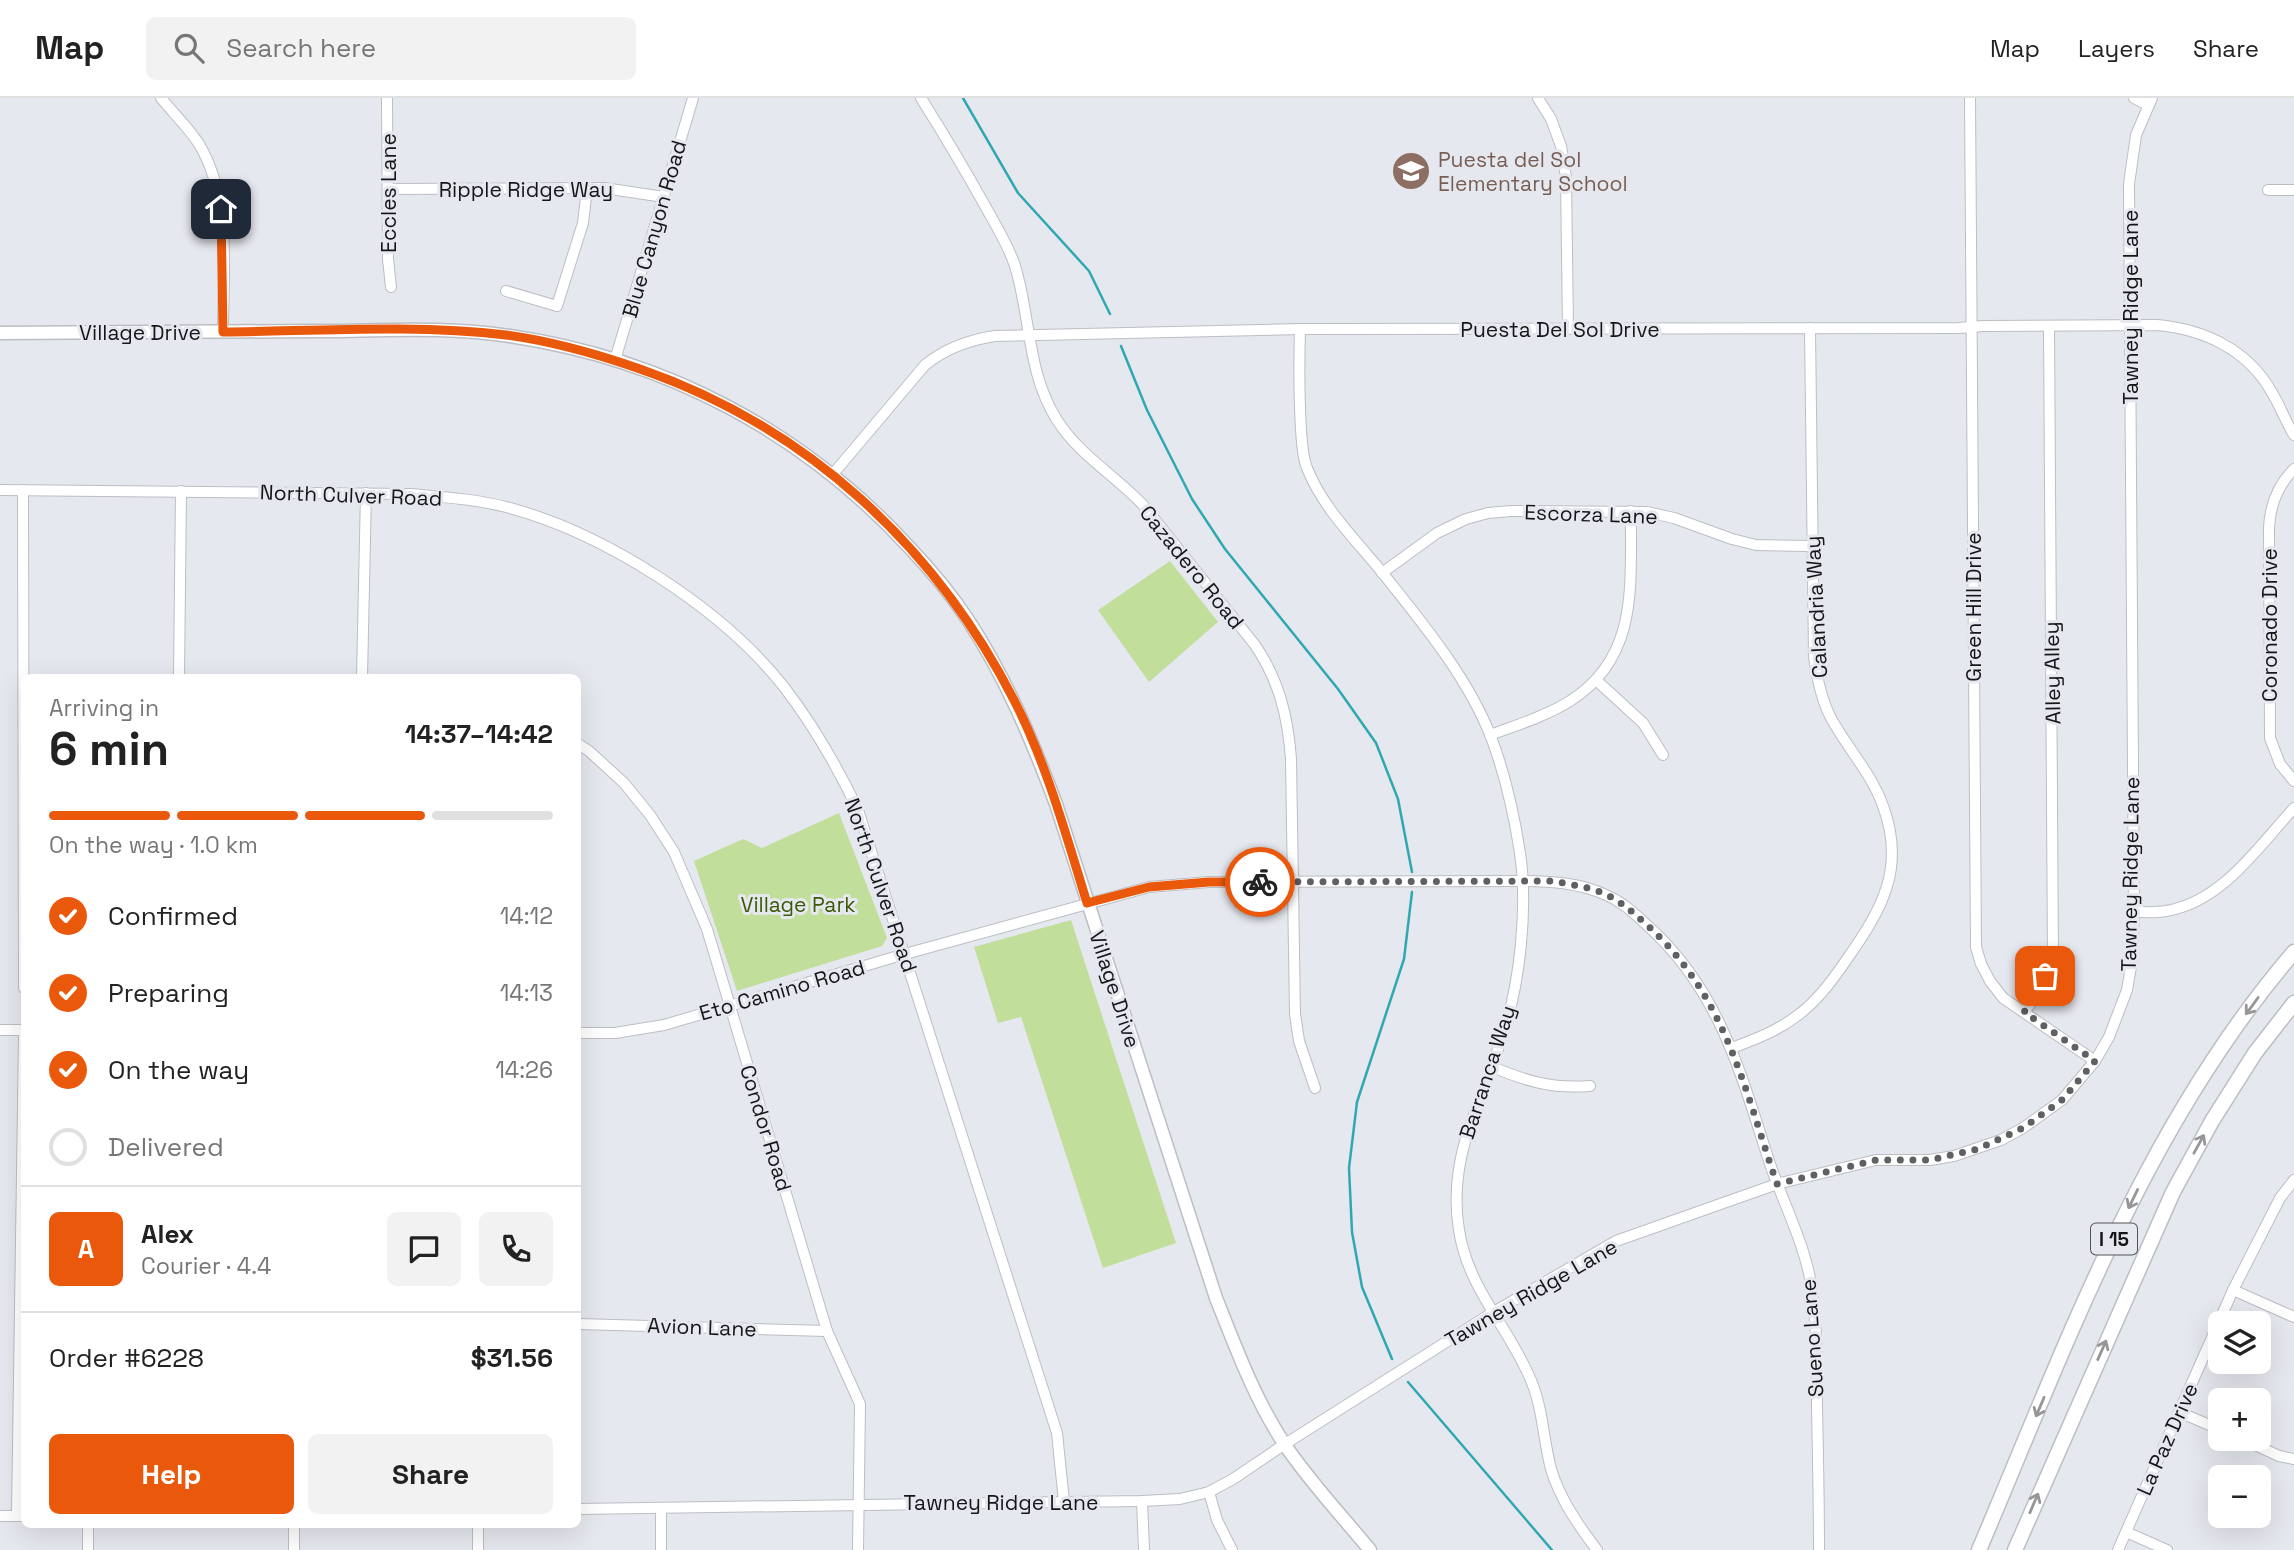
<!DOCTYPE html>
<html lang="en">
<head>
<meta charset="utf-8">
<style>
	:root { --surface:#fff; --page:#f2f2f2; --text:#222; --muted:#767676; --line:#e0e0e0; --accent:#ea580c }
	body { margin:0; font-family:"Space Grotesk",sans-serif; background:var(--page); color:var(--text); height:100vh; display:flex; flex-direction:column; font-size:26px; white-space:nowrap }
	* { box-sizing:border-box; margin:0 }
	p { font-size:23px; color:var(--muted) }
	.icon { flex:none; width:38px; height:38px; fill:none; stroke:currentColor; stroke-width:2; stroke-linecap:round; stroke-linejoin:round }
	.map { position:relative; flex:1; overflow:hidden }
	.panel { position:absolute; left:21px; top:576px; width:560px; height:854px; display:flex; flex-direction:column; background:var(--surface); border-radius:10px; box-shadow:0 7px 28px #0002 }
	.panel>* { flex:none }
	.tools { position:absolute; left:2208px; top:1213px; display:grid; gap:14px }
	.tools a { display:grid; place-items:center; width:63px; height:63px; border-radius:10px; background:var(--surface); box-shadow:0 7px 28px #0002; font-size:35px }
	.pin { position:absolute; display:grid; place-items:center; width:60px; height:60px; color:#fff; margin:-30px; border-radius:14px; box-shadow:0 4px 10px #0006 }
	.courier { position:absolute; display:grid; place-items:center; width:70px; height:70px; margin:-35px; border:5px solid #ea580c; border-radius:50%; background:#fff; color:#222; box-shadow:0 2px 9px #0007 }
	.summary em { font-style:normal; font-weight:700 }
	.summary div { display:flex; flex-direction:column-reverse }
	.summary { display:flex; align-items:center; justify-content:space-between; height:119px; padding:0 28px }
	h1 { font-size:46px; font-weight:700; line-height:52px }
	.bar { display:grid; grid-template-columns:repeat(4,1fr); gap:10px 7px; align-content:center; height:84px; padding:0 28px }
	.bar i { height:9px; border-radius:5px; background:var(--line) }
	.bar .selected { background:var(--accent) }
	.bar p { grid-column:span 4 }
	.line { display:flex; align-items:center; gap:18px; padding:0 28px; border-top:2px solid var(--line) }
	.line div { flex:1 }
	.round { display:grid; place-items:center; flex:none; width:74px; height:74px; border-radius:10px; background:var(--page) }
	ol { padding:0 28px; list-style:none }
	li { display:flex; align-items:center; gap:21px; height:77px }
	li p { margin-inline-start:auto }
	li .icon { padding:7px; border-radius:50%; background:var(--accent); color:#fff; stroke-width:4 }
	li:last-child { color:var(--muted) }
	li i { width:38px; height:38px; border:4px solid var(--line); border-radius:50% }
	.action { display:flex; gap:14px; margin-top:auto; padding:14px 28px }
	.action a { flex:1; height:80px; border-radius:10px; background:var(--accent); color:#fff; font-size:28px; font-weight:700; line-height:80px; text-align:center }
	.action a+a { background:var(--page); color:var(--text) }
	header { display:flex; align-items:center; gap:42px; box-sizing:border-box; height:98px; padding:0 35px; background:var(--surface); border-bottom:2px solid var(--line) }
	header strong { font-size:33px }
	nav { display:flex; gap:38px; margin-inline-start:auto; font-size:24px }
	.search { width:490px; height:63px; background:var(--page); display:flex; align-items:center; gap:18px; box-sizing:border-box; padding:0 24px; border-radius:10px; color:var(--muted); font-size:26px }
	.map>svg:first-child { display:block }
	.green { fill:#c1de9b }
	.lines { fill:none; stroke-linecap:round; stroke-linejoin:round }
	.stream { stroke:#30a8b3; stroke-width:2.5 }
	.minor-casing { stroke:#bcbec4; stroke-width:12 }
	.major-casing { stroke:#bcbec4; stroke-width:15 }
	.highway-casing { stroke:#bcbec4; stroke-width:17 }
	.minor { stroke:#fff; stroke-width:10 }
	.major { stroke:#fff; stroke-width:12 }
	.highway { stroke:#fff; stroke-width:14 }
	.oneway { stroke:#969698 }
	.done { stroke:#5f6064; stroke-width:7; stroke-dasharray:0 12.6 }
	.route { stroke:#ea580c; stroke-width:9 }
	.labels { text-anchor:middle; dominant-baseline:central; stroke-width:6; stroke-linejoin:round; paint-order:stroke }
	.shield { fill:#e6e8ef; stroke:#545559; stroke-width:2 }
	.shield-label { font-size:19px; font-weight:bold; fill:#161619 }
	.education-label { font-size:21px; fill:#785e54; stroke:#e6e8ef; text-anchor:start }
	.street-label { font-size:21px; fill:#161619; stroke:#e6e8ef }
	.park-label { font-size:21px; fill:#3d5705; stroke:#e6e8ef }
</style>
</head>
<body>
<header>
<strong>Map</strong>
<div class="search"><svg class="icon" aria-label="search" viewBox="0 0 24 24"><circle cx="10" cy="10" r="6"/><path d="M15 15l6 6"/></svg>Search here</div>
<nav><a>Map</a><a>Layers</a><a>Share</a></nav>
</header>
<div class="map">
<svg width="2294" height="1452" viewBox="0 0 2294 1452">
	<rect width="100%" height="100%" fill="#e6e8ef"/>
	<!-- green -->
	<g class="green">
		<path d="M 1170,463 L 1218,524 L 1149,584 L 1098,512 Z"/>
		<path d="M 839,715 L 887,840 L 882,848 L 737,893 L 694,763 L 743,741 L 762,750 Z"/>
		<path d="M 1071,822 L 1176,1145 L 1103,1170 L 1021,919 L 998,925 L 974,849 Z"/>
	</g>
	<g class="lines">
		<!-- stream -->
		<g class="stream">
			<path d="M 963,0 L 1018,95 L 1089,173 L 1110,216"/>
			<path d="M 1121,248 L 1147,312 L 1192,401 L 1225,451 L 1338,591 L 1376,645 L 1398,701 L 1412,774"/>
			<path d="M 1392,1261 L 1362,1189 L 1352,1134 L 1349,1070 L 1357,1004 L 1404,861 L 1412,794"/>
			<path d="M 1408,1284 L 1552,1452"/>
		</g>
		<defs>
			<g id="minor">
				<path d="M 161,0 C 173,15 188,29 199,46 C 232,101 223,173 223,234"/>
				<path d="M 387,0 L 388,161 L 391,189"/>
				<path d="M 921,0 C 943,35 964,70 984,106 C 995,126 1008,146 1015,168 C 1031,220 1027,275 1057,322 C 1078,356 1117,379 1144,408 L 1255,547 C 1279,582 1288,619 1291,661 L 1295,916 L 1299,943 L 1315,990"/>
				<path d="M 1538,0 L 1551,21 L 1561,48 L 1566,79 L 1568,231"/>
				<path d="M 1970,0 L 1976,849 L 1981,866 L 1990,883 L 2003,900 L 2095,963"/>
				<path d="M 2134,0 L 2148,7"/>
				<path d="M 388,91 L 604,90 L 664,99"/>
				<path d="M 2268,92 L 2294,92"/>
				<path d="M 506,193 L 557,208 L 583,125 L 587,90"/>
				<path d="M 1300,231 C 1299,265 1299,298 1301,331 C 1302,344 1302,358 1307,370 C 1323,411 1358,444 1385,478 C 1424,527 1468,580 1491,639 C 1505,676 1514,716 1520,755 C 1528,810 1520,887 1502,939 C 1481,1005 1447,1059 1459,1132 C 1468,1191 1508,1228 1530,1280 C 1543,1309 1543,1341 1551,1371 C 1560,1401 1578,1427 1597,1452"/>
				<path d="M 615,262 L 693,0"/>
				<path d="M 2294,371 C 2277,388 2270,407 2269,430 L 2270,640 L 2280,666 L 2294,683"/>
				<path d="M 833,376 L 925,267 C 946,250 968,242 995,238 L 1300,231 L 1959,230 L 1983,228 L 2157,227 C 2203,231 2247,251 2271,293 C 2280,307 2285,323 2294,337"/>
				<path d="M 0,392 L 411,396 C 442,399 475,401 506,409 C 603,434 722,510 784,589 C 814,628 837,668 858,712 L 1057,1335 L 1064,1404"/>
				<path d="M 23,392 L 24,890"/>
				<path d="M 1382,475 L 1437,435 L 1466,421 L 1488,415 L 1511,413 L 1647,414 L 1674,420 L 1732,441 L 1756,447 L 1812,448"/>
				<path d="M 179,579 L 181,393"/>
				<path d="M 362,579 L 366,395"/>
				<path d="M 1596,582 L 1643,625 L 1663,657"/>
				<path d="M 1490,637 C 1517,627 1546,618 1570,603 C 1640,559 1630,485 1631,413"/>
				<path d="M 578,646 L 589,653 L 624,685 L 650,717 L 674,754 L 707,831 L 827,1233 L 860,1306 L 858,1452"/>
				<path d="M 2134,814 C 2144,814 2156,815 2166,813 C 2222,804 2258,749 2294,710"/>
				<path d="M 2024,914 L 2038,896 L 2053,860 L 2049,228"/>
				<path d="M 0,932 L 24,932"/>
				<path d="M 578,935 L 615,935 L 664,927 L 905,856 L 1149,789 L 1209,784 L 1523,783 C 1551,783 1580,785 1606,797 C 1623,804 1635,816 1648,828 C 1721,894 1741,977 1770,1066 C 1784,1107 1806,1148 1812,1192 C 1817,1230 1817,1270 1817,1309 C 1818,1356 1819,1404 1819,1452"/>
				<path d="M 1732,950 C 1753,942 1775,934 1794,920 C 1816,905 1832,883 1847,861 C 1882,811 1906,770 1883,708 C 1872,676 1847,650 1831,620 C 1821,601 1817,581 1814,559 L 1810,230"/>
				<path d="M 1492,969 C 1527,983 1551,991 1590,988"/>
				<path d="M 2233,1192 L 2294,1219"/>
				<path d="M 578,1226 L 827,1233"/>
				<path d="M 2179,1314 L 2221,1332"/>
				<path d="M 2240,1340 L 2279,1358 L 2294,1361"/>
				<path d="M 1209,1394 L 1217,1422 L 1232,1452"/>
				<path d="M 1142,1403 L 1144,1452"/>
				<path d="M 578,1411 L 1142,1403 L 1180,1401 L 1209,1394 L 1233,1381 L 1285,1346 L 1492,1215 L 1616,1143 L 1777,1086 L 1876,1062 L 1930,1062 L 1954,1058 L 2001,1042 L 2023,1030 L 2062,1002 L 2095,963 L 2109,939 L 2127,892 L 2132,863 L 2134,814 L 2129,86 L 2136,37 L 2152,0"/>
				<path d="M 0,1418 L 24,1418"/>
				<path d="M 17,1418 L 24,938"/>
				<path d="M 2126,1434 L 2167,1452"/>
				<path d="M 88,1452 L 88,1426"/>
				<path d="M 294,1452 L 294,1426"/>
				<path d="M 478,1452 L 478,1426"/>
				<path d="M 661,1452 L 661,1410"/>
				<path d="M 2118,1452 L 2233,1192 L 2280,1100 L 2294,1082"/>
			</g>
			<path id="major" d="M 0,235 C 104,235 208,234 313,233 C 378,233 445,228 510,238 C 665,261 802,333 908,448 C 930,471 951,496 968,522 C 1006,580 1032,642 1056,706 L 1216,1200 C 1236,1250 1255,1302 1285,1347 C 1310,1384 1342,1418 1370,1452"/>
			<g id="highway">
				<path d="M 1979,1452 C 2067,1245 2145,1027 2294,854"/>
				<path d="M 2015,1452 L 2173,1094 L 2212,1023 L 2255,955 L 2294,905"/>
			</g>
		</defs>
		<!-- minor casing -->
		<use href="#minor" class="minor-casing"/>
		<!-- major casing -->
		<use href="#major" class="major-casing"/>
		<!-- highway casing -->
		<use href="#highway" class="highway-casing"/>
		<!-- minor -->
		<use href="#minor" class="minor"/>
		<!-- major -->
		<use href="#major" class="major"/>
		<!-- highway -->
		<use href="#highway" class="highway"/>
	</g>
	<!-- one-way arrows -->
	<defs><path id="oneway-shaft" d="M-6 0H5M1.5-3L5.5 0L1.5 3" fill="none" stroke-width="1.6" stroke-linecap="round" stroke-linejoin="round" transform="scale(1.75)"/></defs>
	<g class="oneway">
		<use href="#oneway-shaft" transform="translate(2252 908) rotate(126)"/>
		<use href="#oneway-shaft" transform="translate(2199 1046) rotate(-61)"/>
		<use href="#oneway-shaft" transform="translate(2133 1101) rotate(116)"/>
		<use href="#oneway-shaft" transform="translate(2102 1252) rotate(-66)"/>
		<use href="#oneway-shaft" transform="translate(2040 1309) rotate(113)"/>
		<use href="#oneway-shaft" transform="translate(2034 1405) rotate(-67)"/>
	</g>
	<g class="lines">
		<!-- done -->
		<path class="done" d="M 1260,784 L 1553,783 C 1572,787 1592,789 1609,798 C 1624,806 1635,816 1647,827 C 1726,898 1744,990 1777,1086 L 1876,1062 L 1930,1062 L 1978,1051 L 2023,1030 L 2062,1002 L 2095,963 L 2024,914 L 2038,896 L 2045,878"/>
		<!-- route -->
		<path class="route" d="M 221,111 L 223,234 C 317,233 413,226 506,237 C 552,243 597,256 640,271 C 807,329 935,447 1015,604 C 1047,667 1066,737 1087,805 L 1149,789 L 1209,784 L 1260,784"/>
	</g>
	<!-- icons -->
	<defs>
		<symbol id="school-disc" viewBox="-11 -11 22 22"><circle r="9.5" fill="#8d6e63" stroke="#e6e8ef"/><path d="M0-5L7-2L0 1L-7-2ZM-4 1L0 2.5L4 1V4Q0 6-4 4Z" fill="#fff"/></symbol>
	</defs>
	<g fill-rule="evenodd">
		<use href="#school-disc" x="1389" y="51" width="44" height="44"/>
	</g>
	<g class="labels">
		<!-- shield labels -->
		<rect class="shield" x="2091" y="1125.5" width="46" height="31" rx="5"/>
		<g class="shield-label">
			<text x="2114" y="1141">I 15</text>
		</g>
		<!-- education labels -->
		<g class="education-label">
			<text x="1438" y="61">Puesta del Sol<tspan x="1438" dy="24">Elementary School</tspan></text>
		</g>
		<!-- street labels -->
		<g class="street-label">
			<text x="526" y="91">Ripple Ridge Way</text>
			<text transform="translate(388 95) rotate(-90)">Eccles Lane</text>
			<text transform="translate(654 131) rotate(-74)">Blue Canyon Road</text>
			<text transform="translate(2130 209) rotate(-90)">Tawney Ridge Lane</text>
			<text x="1560" y="231">Puesta Del Sol Drive</text>
			<text x="140" y="234">Village Drive</text>
			<text transform="translate(351 397) rotate(2)">North Culver Road</text>
			<text transform="translate(1591 416) rotate(2)">Escorza Lane</text>
			<text transform="translate(1192 469) rotate(51)">Cazadero Road</text>
			<text transform="translate(1816 509) rotate(-93)">Calandria Way</text>
			<text transform="translate(1973 509) rotate(-90)">Green Hill Drive</text>
			<text transform="translate(2269 527) rotate(-90)">Coronado Drive</text>
			<text transform="translate(2052 575) rotate(-91)">Alley Alley</text>
			<text transform="translate(2130 776) rotate(-89)">Tawney Ridge Lane</text>
			<text transform="translate(881 787) rotate(71)">North Culver Road</text>
			<text transform="translate(1115 891) rotate(72)">Village Drive</text>
			<text transform="translate(782 892) rotate(-16)">Eto Camino Road</text>
			<text transform="translate(1487 974) rotate(-72)">Barranca Way</text>
			<text transform="translate(766 1030) rotate(73)">Condor Road</text>
			<text transform="translate(1531 1195) rotate(-30)">Tawney Ridge Lane</text>
			<text transform="translate(702 1229) rotate(2)">Avion Lane</text>
			<text transform="translate(1812 1240) rotate(-94)">Sueno Lane</text>
			<text transform="translate(2167 1341) rotate(-66)">La Paz Drive</text>
			<text x="1001" y="1404">Tawney Ridge Lane</text>
		</g>
		<!-- park labels -->
		<g class="park-label">
			<text x="798" y="806">Village Park</text>
		</g>
	</g>
</svg>
<div class="tools">
<a><svg class="icon" aria-label="layers" viewBox="0 0 24 24"><path d="M12 4l9 5-9 5-9-5zM3 14l9 5 9-5"/></svg></a>
<a>+</a>
<a>−</a>
</div>
<div class="pin" style="left:2045px;top:878px;background:#ea580c"><svg class="icon" aria-label="bag" viewBox="0 0 24 24"><path d="M5 8h14l-1 12H6zM9 8a3 3 0 0 1 6 0"/></svg></div>
<div class="pin" style="left:221px;top:111px;background:#1f2937"><svg class="icon" aria-label="home" viewBox="0 0 24 24"><path d="M3 11l9-7 9 7M6 9v11h12V9"/></svg></div>
<div class="courier" style="left:1260px;top:784px"><svg class="icon" aria-label="bike" viewBox="0 0 24 24"><circle cx="6" cy="16" r="4"/><circle cx="18" cy="16" r="4"/><path d="M6 16l4-8h5l3 8M10 8l3 8H6M13 5h3"/></svg></div>
<section class="panel">
<div class="summary"><div><h1>6 min</h1><p>Arriving in</p></div><em>14:37–14:42</em></div>
<div class="bar"><i class="selected"></i><i class="selected"></i><i class="selected"></i><i></i><p>On the way · 1.0 km</p></div>
<ol>
<li><svg class="icon" aria-label="check" viewBox="0 0 24 24"><path d="M5 12l5 5 9-10"/></svg>Confirmed<p>14:12</p></li>
<li><svg class="icon" aria-label="check" viewBox="0 0 24 24"><path d="M5 12l5 5 9-10"/></svg>Preparing<p>14:13</p></li>
<li><svg class="icon" aria-label="check" viewBox="0 0 24 24"><path d="M5 12l5 5 9-10"/></svg>On the way<p>14:26</p></li>
<li><i></i>Delivered</li>
</ol>
<div class="line" style="height:126px"><b class="round" style="background:var(--accent);color:#fff">A</b><div><b>Alex</b><p>Courier · 4.4</p></div><a class="round"><svg class="icon" aria-label="chat" viewBox="0 0 24 24"><path d="M4 5h16v11H9l-5 4z"/></svg></a><a class="round"><svg class="icon" aria-label="phone" viewBox="0 0 24 24"><path d="M5 4h4l2 5-3 2q2 4 5 5l2-3 5 2v4C11 20 4 13 5 4z"/></svg></a></div>
<div class="line" style="height:91px"><div>Order #6228</div><b>$31.56</b></div>
<div class="action"><a>Help</a><a>Share</a></div>
</section>
</div>
</body>
</html>
